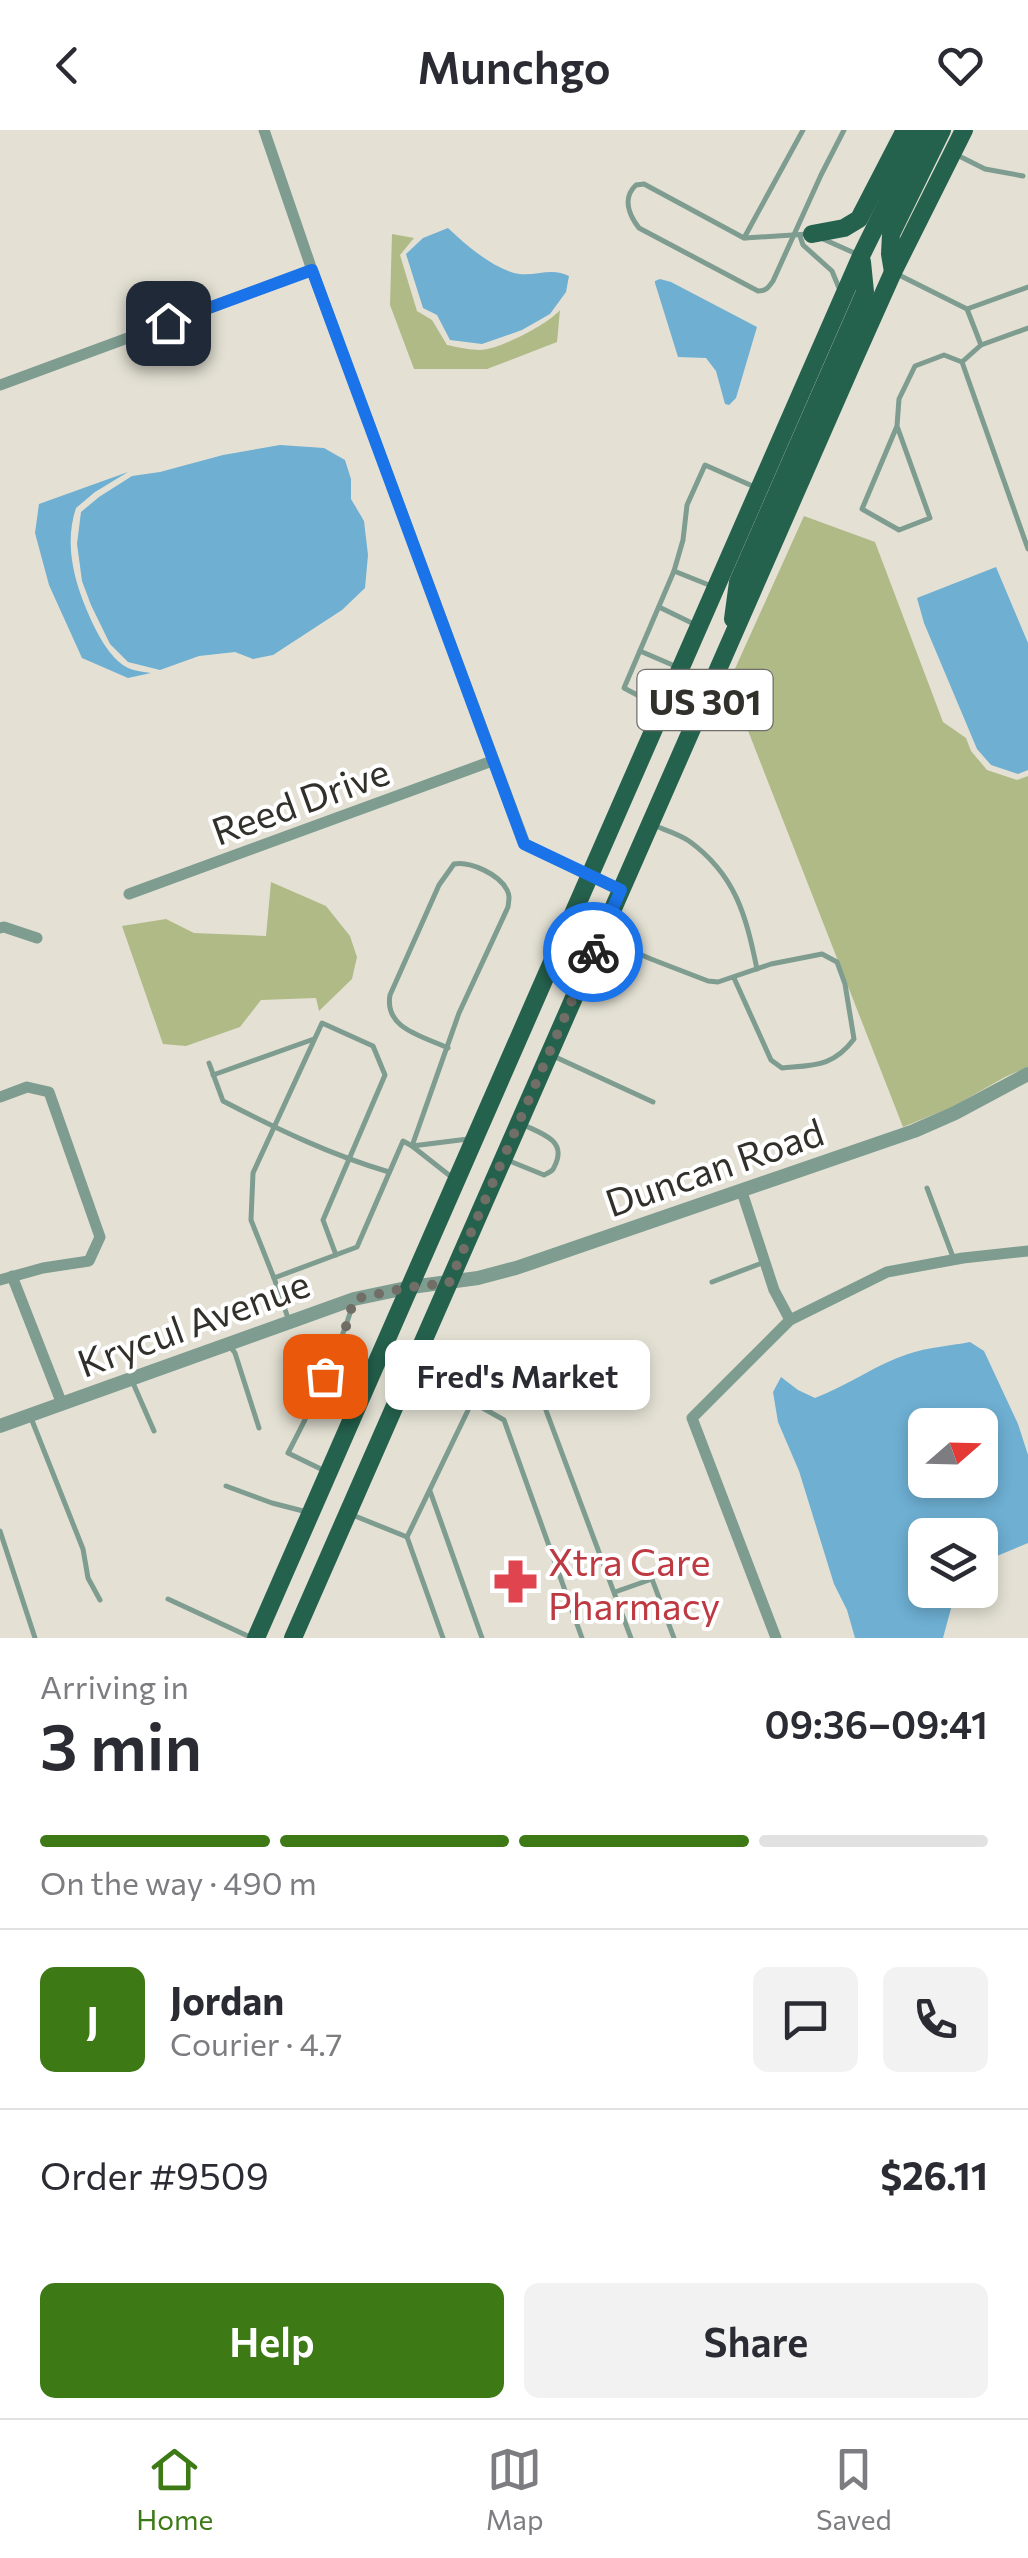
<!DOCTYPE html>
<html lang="en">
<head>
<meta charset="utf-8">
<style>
	:root { --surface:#fff; --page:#f2f2f3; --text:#2b2b33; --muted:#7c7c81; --line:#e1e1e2; --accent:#3d7a15 }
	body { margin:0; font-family:Commissioner,sans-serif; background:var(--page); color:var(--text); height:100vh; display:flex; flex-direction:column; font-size:38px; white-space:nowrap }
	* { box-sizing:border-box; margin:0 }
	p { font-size:32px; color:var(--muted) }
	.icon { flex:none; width:55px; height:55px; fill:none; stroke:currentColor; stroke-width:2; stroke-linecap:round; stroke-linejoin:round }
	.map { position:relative; height:1508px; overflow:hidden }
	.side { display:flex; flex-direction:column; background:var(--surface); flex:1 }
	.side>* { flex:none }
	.needle { width:65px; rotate:70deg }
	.fabs { position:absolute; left:908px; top:1278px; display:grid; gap:20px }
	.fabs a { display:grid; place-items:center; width:90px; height:90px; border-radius:15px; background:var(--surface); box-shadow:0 5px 15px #0003; font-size:50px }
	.pin { position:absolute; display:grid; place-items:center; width:85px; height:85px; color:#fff; margin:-42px; border-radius:20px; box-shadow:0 5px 15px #0006 }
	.courier { position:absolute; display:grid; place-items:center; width:100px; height:100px; margin:-50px; border:8px solid #1a73e8; border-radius:50%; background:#fff; color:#222; box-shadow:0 2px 12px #0007 }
	.bubble { position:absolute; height:70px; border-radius:15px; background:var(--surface); box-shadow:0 5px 15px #0003; font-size:32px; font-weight:600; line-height:70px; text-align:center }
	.summary em { font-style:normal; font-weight:600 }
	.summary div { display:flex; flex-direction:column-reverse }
	.summary { display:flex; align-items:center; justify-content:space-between; height:170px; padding:0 40px }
	h1 { font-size:65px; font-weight:600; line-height:75px }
	.bar { display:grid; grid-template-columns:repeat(4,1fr); gap:15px 10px; align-content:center; height:120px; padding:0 40px }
	.bar i { height:12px; border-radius:8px; background:var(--line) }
	.bar .on { background:var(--accent) }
	.bar p { grid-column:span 4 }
	.line { display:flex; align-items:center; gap:25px; padding:0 40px; border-top:2px solid var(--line) }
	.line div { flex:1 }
	.round { display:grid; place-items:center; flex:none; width:105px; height:105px; border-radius:15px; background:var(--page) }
	.cta { display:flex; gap:20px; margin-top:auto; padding:20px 40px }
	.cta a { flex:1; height:115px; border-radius:15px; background:var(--accent); color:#fff; font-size:40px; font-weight:600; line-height:115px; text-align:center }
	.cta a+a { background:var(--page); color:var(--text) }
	header { display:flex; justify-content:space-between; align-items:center; height:130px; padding:0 40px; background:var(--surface); font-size:45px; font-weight:600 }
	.tab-bar { display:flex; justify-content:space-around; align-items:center; height:140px; border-top:2px solid var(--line); background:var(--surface); font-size:28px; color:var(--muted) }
	.tab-bar a { display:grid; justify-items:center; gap:5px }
	.tab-bar .on { color:var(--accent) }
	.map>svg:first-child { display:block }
	.green { fill:#b0ba87 }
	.water { fill:#6eafd2; fill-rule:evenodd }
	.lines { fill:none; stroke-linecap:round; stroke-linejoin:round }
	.service { stroke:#7e9c90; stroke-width:5 }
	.minor { stroke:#7e9c90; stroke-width:11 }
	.tertiary { stroke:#7e9c90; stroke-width:14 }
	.primary { stroke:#25624e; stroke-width:18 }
	.done { stroke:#706e66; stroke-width:10; stroke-dasharray:0 18 }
	.route { stroke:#1a73e8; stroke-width:12 }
	.labels { text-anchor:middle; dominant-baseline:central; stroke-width:8; stroke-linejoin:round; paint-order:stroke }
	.shield { fill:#fff; stroke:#6f6e6b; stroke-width:2.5 }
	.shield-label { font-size:35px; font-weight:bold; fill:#31302b }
	.street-label { font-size:38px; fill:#31302b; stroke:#fff }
	.health-label { font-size:38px; fill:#be3a42; stroke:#fff; text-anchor:start }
</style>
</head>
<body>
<header><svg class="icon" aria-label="back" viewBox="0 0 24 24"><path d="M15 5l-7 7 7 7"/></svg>Munchgo<svg class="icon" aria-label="heart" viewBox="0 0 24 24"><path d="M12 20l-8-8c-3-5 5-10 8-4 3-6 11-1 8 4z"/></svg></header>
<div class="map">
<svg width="1028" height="1508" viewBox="0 0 1028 1508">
	<rect width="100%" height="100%" fill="#e4e1d4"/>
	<!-- green -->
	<g class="green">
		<path d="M 392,104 L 414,108 L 400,125 L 417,181 L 432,190 L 447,215 C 457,217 470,220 480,220 C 500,219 547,195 560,180 L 557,212 L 487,239 L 414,239 L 390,175 Z"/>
		<path d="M 804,386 L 875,412 L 943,592 L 966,608 L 971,621 L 987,640 L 1017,650 L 1028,646 L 1028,937 L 1005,947 L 952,977 L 903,997 L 729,552 Z"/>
		<path d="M 271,752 L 326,776 L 350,806 L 357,827 L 352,849 L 319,881 L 316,868 L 261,870 L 240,897 L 186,916 L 163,914 L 122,796 L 166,789 L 194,803 L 266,806 Z"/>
	</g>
	<!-- water -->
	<g class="water">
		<path d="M 448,98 C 466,115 490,136 514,143 C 533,148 551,136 569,146 L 566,162 L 550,184 L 522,200 L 482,214 L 450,210 L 437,185 L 423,178 L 406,124 L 423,108 Z"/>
		<path d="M 660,149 L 671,152 L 757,197 L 736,268 L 729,275 L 725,274 L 716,241 L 706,228 L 678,227 L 655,153 L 655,151 Z"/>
		<path d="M 280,315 L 324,318 L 345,330 L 351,349 L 351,369 L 364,391 L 368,425 L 365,458 L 342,480 L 273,525 L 253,529 L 235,522 L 199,526 L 160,540 L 128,532 L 110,514 L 91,475 L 82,451 L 77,414 L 81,382 L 99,367 L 132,346 L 160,342 L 223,325 Z"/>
		<path d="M 128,342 L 95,362 L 76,378 C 62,420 78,464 97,502 C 104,515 114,531 128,538 C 135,541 144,542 151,543 L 128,548 L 82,528 L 49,455 L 35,403 L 39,374 Z"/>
		<path d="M 996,437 L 1028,513 L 1028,640 L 1018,644 L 991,635 L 977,619 L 924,493 L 917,468 Z"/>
		<path d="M 970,1212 L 984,1221 L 1018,1294 L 1028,1325 L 1028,1413 L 980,1433 L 980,1405 L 925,1405 L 925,1460 L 956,1460 L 943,1508 L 855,1508 L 847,1480 L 834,1454 L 799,1341 L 778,1292 L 773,1262 L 781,1247 L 798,1260 L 815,1268 C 847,1256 875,1235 908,1224 C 928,1217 950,1216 970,1212 ZM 925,1295 L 980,1295 L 980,1350 L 925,1350 Z"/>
	</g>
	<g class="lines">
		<!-- service -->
		<g class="service">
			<path d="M 803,0 L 744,108 L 644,54 L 636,55 C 622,68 629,85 639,98 L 758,161 C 766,161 768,158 773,151 L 821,45 L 844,0"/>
			<path d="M 955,24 L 985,39 L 1023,46"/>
			<path d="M 800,106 L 803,115 L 832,141 L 839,158"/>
			<path d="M 745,108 L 808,104"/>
			<path d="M 823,109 L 859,125"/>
			<path d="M 897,144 L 967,179 L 981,215"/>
			<path d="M 967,179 L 1028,157"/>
			<path d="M 1028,198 L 981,215 L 962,232 L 1028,419"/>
			<path d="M 897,296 L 862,379 L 899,400 L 930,388 L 897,296 L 899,269 L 915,236 L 944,225 L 962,232"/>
			<path d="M 674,441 L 683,410 L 687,375 L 705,335 L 757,358"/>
			<path d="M 659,477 L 696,495"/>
			<path d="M 640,521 L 675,536"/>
			<path d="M 658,576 L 624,558 L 674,441 L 714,457"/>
			<path d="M 653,695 C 665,700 679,704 689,711 C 736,745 746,786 757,839"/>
			<path d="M 603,808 L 651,829 L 708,851 L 718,852 L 771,834 L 822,824 L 837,832 L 845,854 L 854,909 C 833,937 814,935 782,938 L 771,930 L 734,848"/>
			<path d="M 551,925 L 653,972"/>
			<path d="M 209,933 L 223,971 C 277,999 331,1025 389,1042"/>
			<path d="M 213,945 L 314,909"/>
			<path d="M 507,1030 L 544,1045 C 553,1040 552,1042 556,1033 C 566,1009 539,1003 522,994"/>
			<path d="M 454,1049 L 412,1016 L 468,1009"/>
			<path d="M 927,1058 L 953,1127"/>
			<path d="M 274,1148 L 251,1090 L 253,1043 L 322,893 L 373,916 L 385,945 L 323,1090 L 336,1125"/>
			<path d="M 712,1152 L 762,1133"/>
			<path d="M 288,1188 L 274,1148 L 357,1117 L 403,1011 L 412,1016 L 459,883 L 508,777 C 509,769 510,766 507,760 C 499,744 470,731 454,734 L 439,755 L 390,865 C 384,899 423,906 448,918"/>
			<path d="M 429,1213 L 524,1253 L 541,1267 L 631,1508"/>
			<path d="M 230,1216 L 235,1223 L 259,1298"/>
			<path d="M 133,1253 L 154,1301"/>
			<path d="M 31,1288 L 83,1419 L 88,1448 L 100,1470"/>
			<path d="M 325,1341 L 288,1323 C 313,1275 337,1226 353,1174"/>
			<path d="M 226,1356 L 272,1373 L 307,1382"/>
			<path d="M 430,1361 L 482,1508"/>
			<path d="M 350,1384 L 407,1407"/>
			<path d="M 0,1401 L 35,1508"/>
			<path d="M 615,1462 L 652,1449 L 674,1508"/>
			<path d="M 168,1469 L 250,1507"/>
			<path d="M 443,1508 L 407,1407 L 472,1272 L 504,1290 L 582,1508"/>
		</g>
		<!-- minor -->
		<g class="minor">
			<path d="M 264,0 L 312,140 L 525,714 L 621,761"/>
			<path d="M 0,255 L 312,140"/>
			<path d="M 129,764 L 492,631"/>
			<path d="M 0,798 L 4,797 L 37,808"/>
			<path d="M 0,967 L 27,957 L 49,962 L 100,1107 L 89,1131 L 43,1138 L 0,1150"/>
			<path d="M 742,1062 L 774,1160 L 790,1190"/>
			<path d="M 12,1146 L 62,1274"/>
			<path d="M 776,1508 L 692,1288 L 790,1190 L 887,1142 L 963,1128 L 1028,1121"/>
		</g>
		<!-- tertiary -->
		<path class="tertiary" d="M 0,1296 L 354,1169 L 411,1157 L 478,1148 L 516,1138 L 914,1001 L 955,983 L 1028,944"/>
		<!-- primary -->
		<g class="primary">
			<path d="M 812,104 L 844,98 L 859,89 L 905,0"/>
			<path d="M 893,142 L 890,124 L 891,104 L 942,0"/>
			<path d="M 733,489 L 738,452 L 865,162 L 862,132"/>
			<path d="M 256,1508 L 861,126 L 923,0"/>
			<path d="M 293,1508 L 852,234 L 893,142 L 964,0"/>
		</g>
	</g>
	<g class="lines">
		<!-- done -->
		<path class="done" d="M 325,1246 L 345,1200 L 354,1169 L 411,1157 L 449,1153 L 593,822"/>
		<!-- route -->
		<path class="route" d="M 168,193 L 312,140 L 524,714 L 621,760 L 593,822"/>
	</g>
	<!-- icons -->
	<defs>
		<symbol id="pharmacy-bare" viewBox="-9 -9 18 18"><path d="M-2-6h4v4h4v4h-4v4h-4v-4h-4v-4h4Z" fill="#e0444e" stroke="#fff" stroke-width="2.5" paint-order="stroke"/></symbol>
	</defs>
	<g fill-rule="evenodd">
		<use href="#pharmacy-bare" x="484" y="1420" width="63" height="63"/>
	</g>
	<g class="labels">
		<!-- shield labels -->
		<rect class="shield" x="637.5" y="540" width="135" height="60" rx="8"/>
		<g class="shield-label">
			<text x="705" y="570">US 301</text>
		</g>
		<!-- street labels -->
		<g class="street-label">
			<text transform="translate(300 670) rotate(-20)">Reed Drive</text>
			<text transform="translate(714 1036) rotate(-19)">Duncan Road</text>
			<text transform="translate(193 1192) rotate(-20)">Krycul Avenue</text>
		</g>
		<!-- health labels -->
		<g class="health-label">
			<text x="548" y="1430">Xtra Care<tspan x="548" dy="44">Pharmacy</tspan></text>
		</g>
	</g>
</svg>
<div class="fabs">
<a><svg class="needle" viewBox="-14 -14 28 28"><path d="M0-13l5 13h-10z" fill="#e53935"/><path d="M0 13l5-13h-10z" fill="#7c7c81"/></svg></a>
<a><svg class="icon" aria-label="layers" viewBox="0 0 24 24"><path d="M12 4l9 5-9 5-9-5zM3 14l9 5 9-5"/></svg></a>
</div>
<div class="pin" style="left:325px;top:1246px;background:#ea580c"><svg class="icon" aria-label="bag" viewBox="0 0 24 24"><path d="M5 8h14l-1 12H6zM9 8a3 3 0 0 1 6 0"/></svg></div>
<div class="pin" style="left:168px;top:193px;background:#1f2937"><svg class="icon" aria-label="home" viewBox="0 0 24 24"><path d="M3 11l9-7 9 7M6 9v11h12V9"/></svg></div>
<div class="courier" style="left:593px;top:822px"><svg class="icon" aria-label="bike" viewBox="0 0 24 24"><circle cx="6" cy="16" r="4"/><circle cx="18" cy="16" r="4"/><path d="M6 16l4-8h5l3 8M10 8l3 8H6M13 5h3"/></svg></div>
<div class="bubble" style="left:385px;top:1210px;width:265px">Fred's Market</div>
</div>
<section class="side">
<div class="summary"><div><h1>3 min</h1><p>Arriving in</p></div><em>09:36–09:41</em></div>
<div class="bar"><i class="on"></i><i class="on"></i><i class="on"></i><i></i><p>On the way · 490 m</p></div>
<div class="line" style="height:180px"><b class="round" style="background:var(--accent);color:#fff">J</b><div><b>Jordan</b><p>Courier · 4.7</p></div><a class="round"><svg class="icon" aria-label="chat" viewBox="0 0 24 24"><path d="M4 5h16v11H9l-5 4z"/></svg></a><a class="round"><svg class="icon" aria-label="phone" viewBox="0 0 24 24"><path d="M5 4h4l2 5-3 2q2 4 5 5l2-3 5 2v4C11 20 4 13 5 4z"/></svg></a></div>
<div class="line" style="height:130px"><div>Order #9509</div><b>$26.11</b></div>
<div class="cta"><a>Help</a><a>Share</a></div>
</section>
<nav class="tab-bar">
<a class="on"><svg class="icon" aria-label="home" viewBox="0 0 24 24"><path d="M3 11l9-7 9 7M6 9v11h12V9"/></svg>Home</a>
<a><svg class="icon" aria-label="map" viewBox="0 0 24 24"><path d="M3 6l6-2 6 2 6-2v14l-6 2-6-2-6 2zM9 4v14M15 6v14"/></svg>Map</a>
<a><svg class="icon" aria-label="saved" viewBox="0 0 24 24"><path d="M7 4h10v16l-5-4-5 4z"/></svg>Saved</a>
</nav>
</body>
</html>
